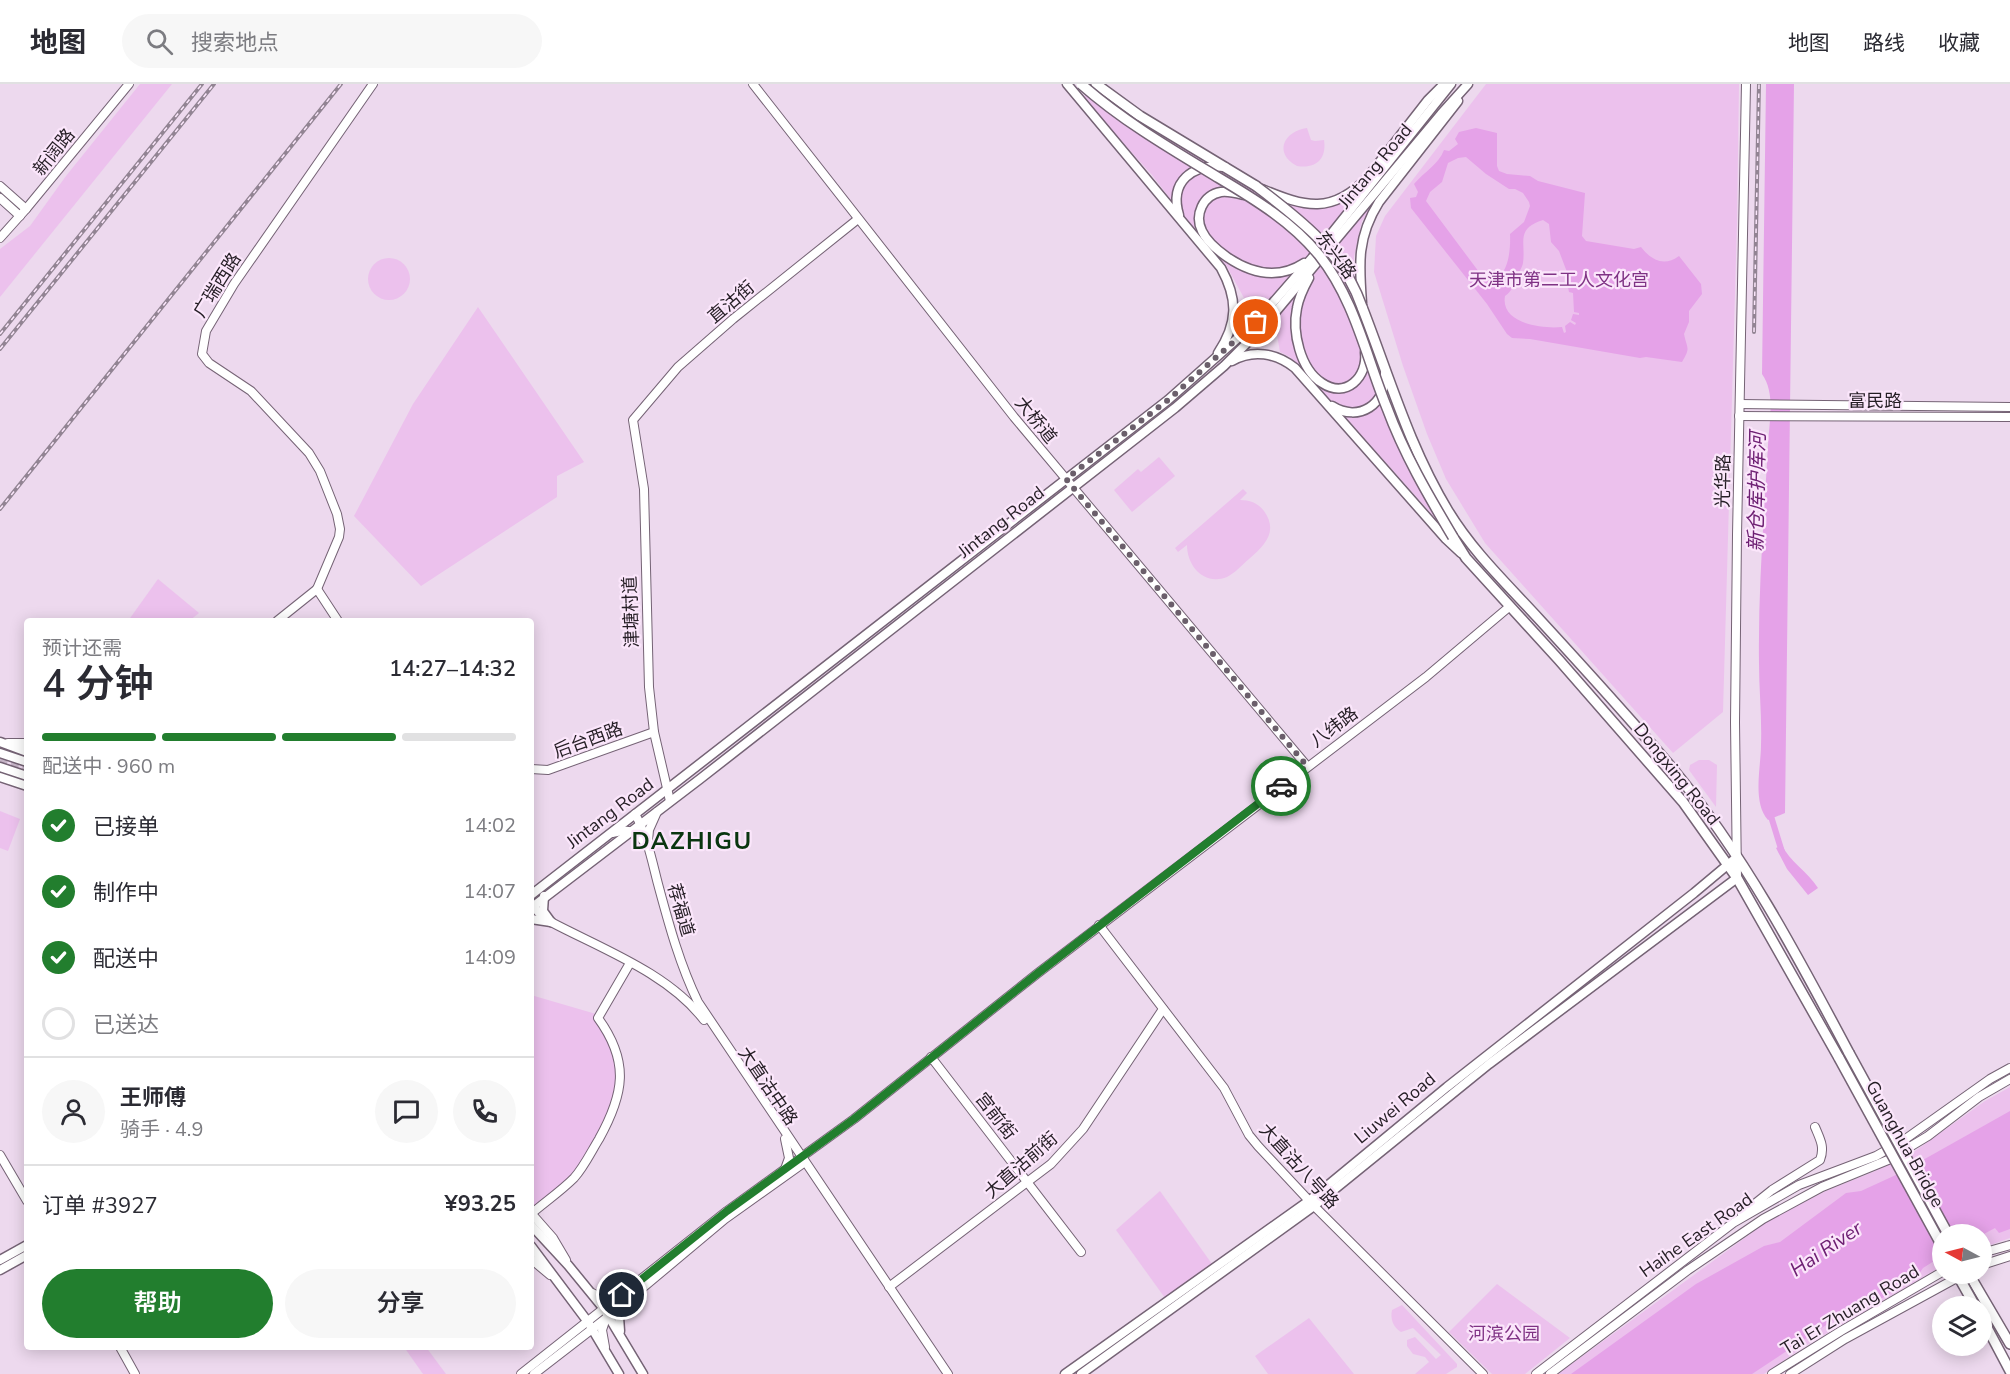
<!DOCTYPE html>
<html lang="zh">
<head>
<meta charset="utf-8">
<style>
	:root { --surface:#fff; --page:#f7f7f7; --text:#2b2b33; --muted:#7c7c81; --line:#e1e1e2; --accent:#227e2e }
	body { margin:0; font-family:"Nunito Sans","Noto Sans SC",sans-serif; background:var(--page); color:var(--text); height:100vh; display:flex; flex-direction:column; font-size:22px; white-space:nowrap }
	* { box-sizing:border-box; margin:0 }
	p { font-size:20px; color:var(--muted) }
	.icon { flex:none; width:33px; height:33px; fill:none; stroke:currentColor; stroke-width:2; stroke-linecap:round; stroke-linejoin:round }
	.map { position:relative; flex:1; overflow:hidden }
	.drawer { position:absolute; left:24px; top:534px; width:510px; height:732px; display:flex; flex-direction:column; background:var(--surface); border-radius:6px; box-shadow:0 3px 15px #0003 }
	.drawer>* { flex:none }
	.needle { width:39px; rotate:277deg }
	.controls { position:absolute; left:1932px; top:1140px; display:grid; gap:12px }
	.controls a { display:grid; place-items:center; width:60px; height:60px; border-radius:50%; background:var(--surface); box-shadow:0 3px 15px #0003; font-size:30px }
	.pin { position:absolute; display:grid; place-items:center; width:51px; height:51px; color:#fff; margin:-26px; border:3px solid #fff; border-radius:50%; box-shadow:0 2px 6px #0007 }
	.courier { position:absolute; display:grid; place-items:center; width:60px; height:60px; margin:-30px; border:4px solid #227e2e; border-radius:50%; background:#fff; color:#222; box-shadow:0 2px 8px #0007 }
	.summary em { font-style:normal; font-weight:600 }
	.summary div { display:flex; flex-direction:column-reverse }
	.summary { display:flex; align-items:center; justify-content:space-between; height:102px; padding:0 18px }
	h1 { font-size:39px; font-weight:600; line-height:45px }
	.bar { display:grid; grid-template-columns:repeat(4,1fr); gap:9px 6px; align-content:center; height:72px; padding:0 18px }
	.bar i { height:8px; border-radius:4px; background:var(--line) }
	.bar .active { background:var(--accent) }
	.bar p { grid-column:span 4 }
	.line { display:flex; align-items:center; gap:15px; padding:0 18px; border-top:2px solid var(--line) }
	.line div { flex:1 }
	.round { display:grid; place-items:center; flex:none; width:63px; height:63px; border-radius:32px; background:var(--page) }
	ol { padding:0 18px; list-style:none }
	li { display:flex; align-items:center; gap:18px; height:66px }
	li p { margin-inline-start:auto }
	li .icon { padding:6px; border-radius:50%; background:var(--accent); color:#fff; stroke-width:4 }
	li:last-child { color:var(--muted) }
	li i { width:33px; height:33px; border:3px solid var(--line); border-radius:50% }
	.button { display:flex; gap:12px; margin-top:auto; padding:12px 18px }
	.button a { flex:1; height:69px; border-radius:36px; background:var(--accent); color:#fff; font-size:24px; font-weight:600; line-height:69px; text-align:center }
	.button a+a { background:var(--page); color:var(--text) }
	header { display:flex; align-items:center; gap:36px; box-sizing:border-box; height:84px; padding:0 30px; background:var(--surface); border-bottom:2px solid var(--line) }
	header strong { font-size:28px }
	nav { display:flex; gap:33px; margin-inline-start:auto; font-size:21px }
	.search { width:420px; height:54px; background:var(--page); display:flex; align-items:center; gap:15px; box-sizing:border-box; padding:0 21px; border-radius:33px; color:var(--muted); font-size:22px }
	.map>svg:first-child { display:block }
	.green { fill:#ecc1ed }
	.water { fill:#e5a2e8; fill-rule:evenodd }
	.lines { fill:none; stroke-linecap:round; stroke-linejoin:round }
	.canal { stroke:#e5a2e8; stroke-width:6 }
	.secondary-tunnel { stroke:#c5b4c6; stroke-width:8; stroke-dasharray:8 4; stroke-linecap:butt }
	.secondary-casing { stroke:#756375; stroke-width:10 }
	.primary-casing { stroke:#756375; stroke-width:11 }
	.highway-casing { stroke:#756375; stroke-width:12 }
	.secondary { stroke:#fff; stroke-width:8 }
	.primary { stroke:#fff; stroke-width:8 }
	.highway { stroke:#fff; stroke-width:9 }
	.rail-casing { stroke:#928493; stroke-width:4 }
	.rail { stroke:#fbe6fb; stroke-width:1.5; stroke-dasharray:4.5; stroke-linecap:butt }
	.highway-bridge-casing { stroke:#756375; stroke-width:12; stroke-linecap:butt }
	.highway-bridge { stroke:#fff; stroke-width:9 }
	.done { stroke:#6b5f6b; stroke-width:6; stroke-dasharray:0 10.8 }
	.route { stroke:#227e2e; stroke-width:8 }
	.labels { text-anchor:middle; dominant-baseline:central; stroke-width:4.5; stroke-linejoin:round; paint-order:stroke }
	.street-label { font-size:18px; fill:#251e25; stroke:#fbe6fb }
	.park-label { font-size:18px; fill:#7f3284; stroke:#fbe6fb }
	.water-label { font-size:20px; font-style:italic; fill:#6e2073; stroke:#fbe6fb }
	.district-label { font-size:24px; font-weight:bold; letter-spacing:1.5px; fill:#0a3610; stroke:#fbe6fb }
</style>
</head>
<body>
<header>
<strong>地图</strong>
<div class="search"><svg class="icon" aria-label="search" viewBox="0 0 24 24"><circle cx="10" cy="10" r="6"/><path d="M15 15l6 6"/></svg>搜索地点</div>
<nav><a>地图</a><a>路线</a><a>收藏</a></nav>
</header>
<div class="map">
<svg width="2010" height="1290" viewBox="0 0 2010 1290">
	<rect width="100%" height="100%" fill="#edd9ee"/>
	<!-- green -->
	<g class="green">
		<path d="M 140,0 L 172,0 L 0,213 L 0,165 L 30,142 L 66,92 Z"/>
		<path d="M 1486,0 L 1739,0 L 1737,139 L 1723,628 L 1673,669 L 1485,459 L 1446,395 L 1427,350 L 1403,282 L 1374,188 L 1376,152 L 1385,132 Z"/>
		<path d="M 1093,1 L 1129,31 L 1165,50 L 1255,103 L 1309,116 L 1323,115 L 1337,112 L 1349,104 L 1369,83 L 1390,101 L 1362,137 L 1354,173 L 1354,248 L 1384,331 L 1409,387 L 1437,436 L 1308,291 L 1290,273 L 1280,268 L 1276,245 L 1266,234 L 1244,214 L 1226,181 L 1204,159 L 1152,91 L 1083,14 Z"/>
		<path d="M 1307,44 L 1311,56 L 1315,57 L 1324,56 C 1327,75 1316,85 1297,82 C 1273,69 1284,47 1307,44 Z"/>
		<circle cx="389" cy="195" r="21"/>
		<path d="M 478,223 L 584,378 L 557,392 L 557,413 L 421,502 L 354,432 L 413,320 Z"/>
		<path d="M 1159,373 L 1175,392 L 1132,428 L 1114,406 L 1138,385 L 1141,388 Z"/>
		<path d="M 1243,405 L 1247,409 L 1240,416 C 1250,416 1258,419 1264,427 C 1279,448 1264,462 1249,475 C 1242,481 1235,489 1227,493 C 1204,502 1187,482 1187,461 L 1178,468 L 1175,464 Z"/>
		<path d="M 158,495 L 199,529 L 189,537 L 128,537 Z"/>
		<path d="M 1699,676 L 1709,676 L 1717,681 L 1716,723 L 1689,686 L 1690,681 Z"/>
		<path d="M 0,727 L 20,735 L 8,767 L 0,764 Z"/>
		<path d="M 531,911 L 596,930 L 618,969 L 615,1010 L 600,1049 L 573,1091 L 533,1125 L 531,1122 Z"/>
		<path d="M 2010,1003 L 2010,1154 L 1982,1164 L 1982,1150 L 1942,1150 L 1942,1182 L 1802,1264 L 1764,1290 L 1558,1290 L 1768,1137 L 1826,1107 L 1873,1088 L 1915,1067 L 1985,1017 Z"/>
		<path d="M 1160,1107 L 1212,1180 L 1165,1214 L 1116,1146 Z"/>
		<path d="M 1497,1200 L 1570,1254 L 1525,1290 L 1492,1290 L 1449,1248 Z"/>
		<path d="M 1402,1221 L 1457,1280 L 1457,1283 L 1446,1290 L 1415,1290 L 1429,1278 L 1425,1273 L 1413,1270 L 1407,1262 L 1407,1256 L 1415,1253 L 1436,1275 L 1441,1271 L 1413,1244 L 1401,1248 C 1393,1243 1390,1235 1392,1226 Z"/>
		<path d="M 1309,1234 L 1354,1290 L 1268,1290 L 1255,1272 Z"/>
		<path d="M 404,1263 L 426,1263 L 446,1290 L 423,1290 Z"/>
	</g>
	<!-- water -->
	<g class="water">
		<path d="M 1766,0 L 1794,0 L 1785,729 L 1768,736 C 1752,718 1761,683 1761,661 C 1762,634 1759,606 1759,579 C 1758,506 1764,434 1768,361 C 1769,338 1776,310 1762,290 Z"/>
		<path d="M 1476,44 L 1497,49 L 1497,82 L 1499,87 L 1507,90 L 1530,92 L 1538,97 L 1585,109 L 1582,152 L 1586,157 L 1634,165 L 1641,163 C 1651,176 1664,183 1679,172 L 1701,200 L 1702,210 L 1689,227 L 1689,238 L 1684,250 C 1687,265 1691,263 1682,278 L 1646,273 L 1640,274 L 1530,255 L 1512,254 L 1507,250 L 1487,220 L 1411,124 L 1410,114 L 1416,113 L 1418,108 L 1414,100 C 1424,88 1439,80 1444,66 L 1449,67 L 1458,60 L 1455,55 L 1459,48 ZM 1466,73 L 1486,90 L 1509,105 L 1515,105 L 1523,109 L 1529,118 L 1530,122 L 1524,138 L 1510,150 C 1511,169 1507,208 1479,188 L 1426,117 L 1430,108 L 1442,98 L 1448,79 L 1458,74 ZM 1543,136 L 1549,140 L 1551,158 L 1559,167 L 1570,196 L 1567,198 L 1569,208 L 1573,209 L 1574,228 L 1579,229 L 1579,231 L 1573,230 L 1571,236 L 1576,239 L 1575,241 L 1570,238 L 1565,242 L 1566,248 L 1564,249 L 1562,243 C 1543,245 1500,240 1505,212 C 1512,207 1512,204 1515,196 C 1517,190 1522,185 1523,179 C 1526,158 1515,145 1543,136 Z"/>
		<path d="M 1782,761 C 1789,777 1808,788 1818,804 L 1808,811 L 1787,785 L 1776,764 Z"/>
		<path d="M 2010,1027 L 2010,1145 L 1999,1149 L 1995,1144 L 1982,1151 L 1942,1150 L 1942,1172 L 1923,1184 L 1916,1194 L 1862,1226 L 1852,1224 L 1752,1290 L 1571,1290 L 1696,1200 L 1764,1162 L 1780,1158 L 1846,1109 L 1861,1107 L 1898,1090 Z"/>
	</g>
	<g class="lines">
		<!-- canal -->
		<path class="canal" d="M 1770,729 L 1782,768"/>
		<!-- secondary-tunnel -->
		<path class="secondary-tunnel" d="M 0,675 L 27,684"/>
		<defs>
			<g id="secondary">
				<path d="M 753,0 L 1014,333 L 1307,682"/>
				<path d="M 0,102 L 26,125"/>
				<path d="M 0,114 L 20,132"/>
				<path d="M 0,154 L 26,125 L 129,0"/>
				<path d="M 1740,320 L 2010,323"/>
				<path d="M 1739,332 L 2010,333"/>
				<path d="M 317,505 L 339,453 L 340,445 L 337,430 L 320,387 L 309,369 L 251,307 L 209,279 L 202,270 L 206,247 L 234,200 L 373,0"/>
				<path d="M 317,505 L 338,537"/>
				<path d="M 277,537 L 317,505"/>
				<path d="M 8,659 L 27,659"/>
				<path d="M 531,685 L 548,686 L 654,648"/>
				<path d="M 670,717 L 654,648 L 649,603 L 644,405 L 633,336 L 678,283 L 733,235 L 858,135"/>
				<path d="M 635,730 C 647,751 652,777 658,800 C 669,841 680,881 698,918 L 948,1290"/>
				<path d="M 613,749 C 627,745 635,745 644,758"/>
				<path d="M 648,757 L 649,746 L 657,728"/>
				<path d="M 1737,794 L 1735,638 L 1737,451 L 1746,0"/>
				<path d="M 531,820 L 541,831 L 551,838 C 602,865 668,889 704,936"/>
				<path d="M 1099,841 L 1224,1004 L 1249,1051 L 1258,1062 L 1314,1122 L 1483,1290"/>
				<path d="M 931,973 L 1081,1168"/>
				<path d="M 785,1055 L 789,1074 L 785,1085"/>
				<path d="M 0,1071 L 27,1117"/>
				<path d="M 531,1129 L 553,1154 L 566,1176"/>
				<path d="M 531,1130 C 545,1118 561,1107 574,1094 C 584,1083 591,1068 599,1055 C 624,1010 630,978 598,934 L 630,879"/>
				<path d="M 1742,1130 L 1772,1106 L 1820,1076 C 1825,1063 1820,1055 1815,1043"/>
				<path d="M 1982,1169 L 2010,1161"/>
				<path d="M 531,1175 L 550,1191"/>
				<path d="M 1982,1181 L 2010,1172"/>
				<path d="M 889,1203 L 1051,1080 L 1083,1045 L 1163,925"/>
				<path d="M 592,1209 L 603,1214 L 618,1213"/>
				<path d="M 120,1263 L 135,1290"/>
				<path d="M 605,1263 L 602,1246 L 606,1234"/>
				<path d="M 521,1290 L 727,1127 L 854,1035 L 1038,889 L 1426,593 L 1509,523"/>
				<path d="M 534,1290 L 609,1232 L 725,1135 L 805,1078"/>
				<path d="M 1536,1290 L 1733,1139 L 1799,1101 L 1876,1072 L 1904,1056 L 1990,995 L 2010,984"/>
				<path d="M 1550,1290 L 1688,1186 L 1763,1135 L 1822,1103 L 1888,1076 L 1928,1052 L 1979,1013 L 2010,995"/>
				<path d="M 1772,1290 L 1841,1247 L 1942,1188"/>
				<path d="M 1790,1290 L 1845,1255 L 1964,1190"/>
			</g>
			<g id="primary">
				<path d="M 1067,0 L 1221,184 C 1238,215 1238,239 1218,269"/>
				<path d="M 1262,105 C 1305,123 1332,131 1368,93 L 1428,16 L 1444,0"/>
				<path d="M 1244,111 C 1236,109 1229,107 1221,108 C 1203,111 1194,131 1202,147 C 1207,158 1217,166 1227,173 C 1252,190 1278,196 1304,179"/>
				<path d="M 1179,131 C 1169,98 1192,79 1225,83"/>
				<path d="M 1309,194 C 1304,203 1299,213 1297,224 C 1292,248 1300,285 1322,299 C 1346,315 1368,293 1365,268"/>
				<path d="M 1362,219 C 1359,180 1357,153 1379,118 L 1458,17"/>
				<path d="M 1232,277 C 1253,265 1276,269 1295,284 L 1446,455 L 1461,469"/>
				<path d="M 1332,322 C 1359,339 1387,320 1385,289"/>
				<path d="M 0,658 L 27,668"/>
				<path d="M 0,669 L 27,678"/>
				<path d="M 0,683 L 27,692"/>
				<path d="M 0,693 L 27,702"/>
				<path d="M 531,811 L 1168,316 L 1256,238 L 1312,174 L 1451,0"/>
				<path d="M 544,812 L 543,827 L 551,838"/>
				<path d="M 531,824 L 700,695 L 1175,324 L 1224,282 L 1263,243 L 1441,30 L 1468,0"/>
				<path d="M 531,835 L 551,838"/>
				<path d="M 531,1141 L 568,1181 L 604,1225 L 643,1290"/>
				<path d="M 531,1162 L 588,1238 L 619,1290"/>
				<path d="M 0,1176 L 27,1161"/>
				<path d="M 0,1186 L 27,1171"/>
				<path d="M 620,1247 L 619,1233 L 626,1218"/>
				<path d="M 1065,1290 L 1310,1116 L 1447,1003 L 1694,809 L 1737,773"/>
				<path d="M 1081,1290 L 1314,1122 L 1489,980 L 1737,794"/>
			</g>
			<g id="highway">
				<path d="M 1096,0 L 1140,32 L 1256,102"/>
				<path d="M 1362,223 C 1389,292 1409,363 1448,427 C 1473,468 1507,500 1539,535 C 1584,584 1629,633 1672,684 C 1743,769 1797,871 1849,969"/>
				<path d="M 1453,453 L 1466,474 L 1559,576 L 1683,718 L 1737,794 L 1839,974"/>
				<path d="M 1969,1190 L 2010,1260"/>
				<path d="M 1982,1234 L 2010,1287"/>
			</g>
		</defs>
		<!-- secondary casing -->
		<use href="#secondary" class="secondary-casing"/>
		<!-- primary casing -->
		<use href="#primary" class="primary-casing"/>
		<!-- highway casing -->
		<use href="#highway" class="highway-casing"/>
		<!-- secondary -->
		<use href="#secondary" class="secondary"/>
		<!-- primary -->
		<use href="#primary" class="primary"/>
		<!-- highway -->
		<use href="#highway" class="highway"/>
		<defs>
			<g id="rail">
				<path d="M 1754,248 L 1759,0"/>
				<path d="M 0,250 L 202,0"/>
				<path d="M 0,265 L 214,0"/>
				<path d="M 0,425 L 341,0"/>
			</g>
		</defs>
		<!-- rail casing -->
		<use href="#rail" class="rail-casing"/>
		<!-- rail -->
		<use href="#rail" class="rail"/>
		<defs>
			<g id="highway-bridge">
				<path d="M 1081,0 C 1123,37 1171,65 1219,94 C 1256,116 1292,138 1319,171 C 1355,216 1366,273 1387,324 C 1404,370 1428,411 1453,453"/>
				<path d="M 1256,102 C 1301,136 1343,168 1362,223"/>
				<path d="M 1849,969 L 1948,1150"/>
				<path d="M 1839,974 L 1942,1162"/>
				<path d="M 1957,1190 L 1975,1222"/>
			</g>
		</defs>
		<!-- highway-bridge casing -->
		<use href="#highway-bridge" class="highway-bridge-casing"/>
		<!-- highway-bridge -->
		<use href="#highway-bridge" class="highway-bridge"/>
	</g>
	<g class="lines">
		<!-- done -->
		<path class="done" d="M 1256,238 L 1168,316 L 1066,395 L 1307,682 L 1281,702"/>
		<!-- route -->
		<path class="route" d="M 622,1211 L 727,1127 L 854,1035 L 1038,889 L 1281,702"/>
	</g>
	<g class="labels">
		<!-- street labels -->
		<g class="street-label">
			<text transform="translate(54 68) rotate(-51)">新阔路</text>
			<text transform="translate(1375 82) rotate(-50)">Jintang Road</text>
			<text transform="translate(1336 171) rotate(54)">东兴路</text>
			<text transform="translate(217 201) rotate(-58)">广瑞西路</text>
			<text transform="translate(731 218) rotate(-40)">直沽街</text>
			<text x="1875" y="317">富民路</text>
			<text transform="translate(1036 336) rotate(51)">大桥道</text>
			<text transform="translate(1723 397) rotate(-89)">光华路</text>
			<text transform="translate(1001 438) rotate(-38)">Jintang Road</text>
			<text transform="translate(631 528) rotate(-92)">津塘村道</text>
			<text transform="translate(1334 643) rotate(-37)">八纬路</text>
			<text transform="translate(588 656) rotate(-20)">后台西路</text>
			<text transform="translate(1677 690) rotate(51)">Dongxing Road</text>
			<text transform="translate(610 729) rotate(-37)">Jintang Road</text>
			<text transform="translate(681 826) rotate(74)">荐福道</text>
			<text transform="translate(768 1002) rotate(56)">大直沽中路</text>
			<text transform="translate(1395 1024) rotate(-40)">Liuwei Road</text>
			<text transform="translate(996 1032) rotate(52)">宫前街</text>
			<text transform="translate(1905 1060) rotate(61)">Guanghua Bridge</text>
			<text transform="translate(1021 1081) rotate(-41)">大直沽前街</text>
			<text transform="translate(1299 1082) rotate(48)">大直沽八号路</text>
			<text transform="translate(1696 1151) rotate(-35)">Haihe East Road</text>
			<text transform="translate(1850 1226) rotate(-31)">Tai Er Zhuang Road</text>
		</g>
		<!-- park labels -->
		<g class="park-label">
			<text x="1559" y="196">天津市第二工人文化宫</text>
			<text x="1504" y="1250">河滨公园</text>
		</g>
		<!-- water labels -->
		<g class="water-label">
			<text transform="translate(1757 408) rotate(-89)">新仓库护库河</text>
			<text transform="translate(1826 1165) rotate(-34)">Hai River</text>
		</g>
		<!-- district labels -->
		<g class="district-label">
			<text x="692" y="757">DAZHIGU</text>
		</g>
	</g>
</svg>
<div class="controls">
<a><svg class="needle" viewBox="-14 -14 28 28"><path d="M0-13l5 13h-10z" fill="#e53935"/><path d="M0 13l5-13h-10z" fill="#7c7c81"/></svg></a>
<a><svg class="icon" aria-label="layers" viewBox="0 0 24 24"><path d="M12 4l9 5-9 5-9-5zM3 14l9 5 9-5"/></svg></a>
</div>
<div class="pin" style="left:1256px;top:238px;background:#ea580c"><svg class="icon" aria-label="bag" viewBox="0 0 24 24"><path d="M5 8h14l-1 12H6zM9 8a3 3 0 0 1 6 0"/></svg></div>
<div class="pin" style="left:622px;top:1211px;background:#1f2937"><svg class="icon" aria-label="home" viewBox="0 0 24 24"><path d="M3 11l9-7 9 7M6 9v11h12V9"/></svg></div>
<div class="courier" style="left:1281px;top:702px"><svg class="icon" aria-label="car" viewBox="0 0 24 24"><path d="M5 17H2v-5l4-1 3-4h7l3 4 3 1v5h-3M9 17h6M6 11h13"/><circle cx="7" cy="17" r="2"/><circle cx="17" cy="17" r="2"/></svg></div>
<section class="drawer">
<div class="summary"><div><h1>4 分钟</h1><p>预计还需</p></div><em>14:27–14:32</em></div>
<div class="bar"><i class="active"></i><i class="active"></i><i class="active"></i><i></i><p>配送中 · 960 m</p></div>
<ol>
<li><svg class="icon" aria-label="check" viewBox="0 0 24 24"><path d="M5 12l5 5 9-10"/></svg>已接单<p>14:02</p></li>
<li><svg class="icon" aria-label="check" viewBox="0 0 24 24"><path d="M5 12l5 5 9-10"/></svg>制作中<p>14:07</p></li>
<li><svg class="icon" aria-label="check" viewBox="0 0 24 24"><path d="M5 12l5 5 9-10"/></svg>配送中<p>14:09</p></li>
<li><i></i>已送达</li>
</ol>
<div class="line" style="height:108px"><a class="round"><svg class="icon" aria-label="person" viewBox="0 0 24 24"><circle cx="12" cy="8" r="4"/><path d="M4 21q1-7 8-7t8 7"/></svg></a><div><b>王师傅</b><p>骑手 · 4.9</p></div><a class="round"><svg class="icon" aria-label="chat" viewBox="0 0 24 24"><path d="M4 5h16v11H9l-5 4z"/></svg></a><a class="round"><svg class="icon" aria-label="phone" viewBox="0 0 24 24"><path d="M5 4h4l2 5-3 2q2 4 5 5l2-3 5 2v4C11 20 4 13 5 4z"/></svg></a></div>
<div class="line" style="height:78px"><div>订单 #3927</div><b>¥93.25</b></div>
<div class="button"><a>帮助</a><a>分享</a></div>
</section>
</div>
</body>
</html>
